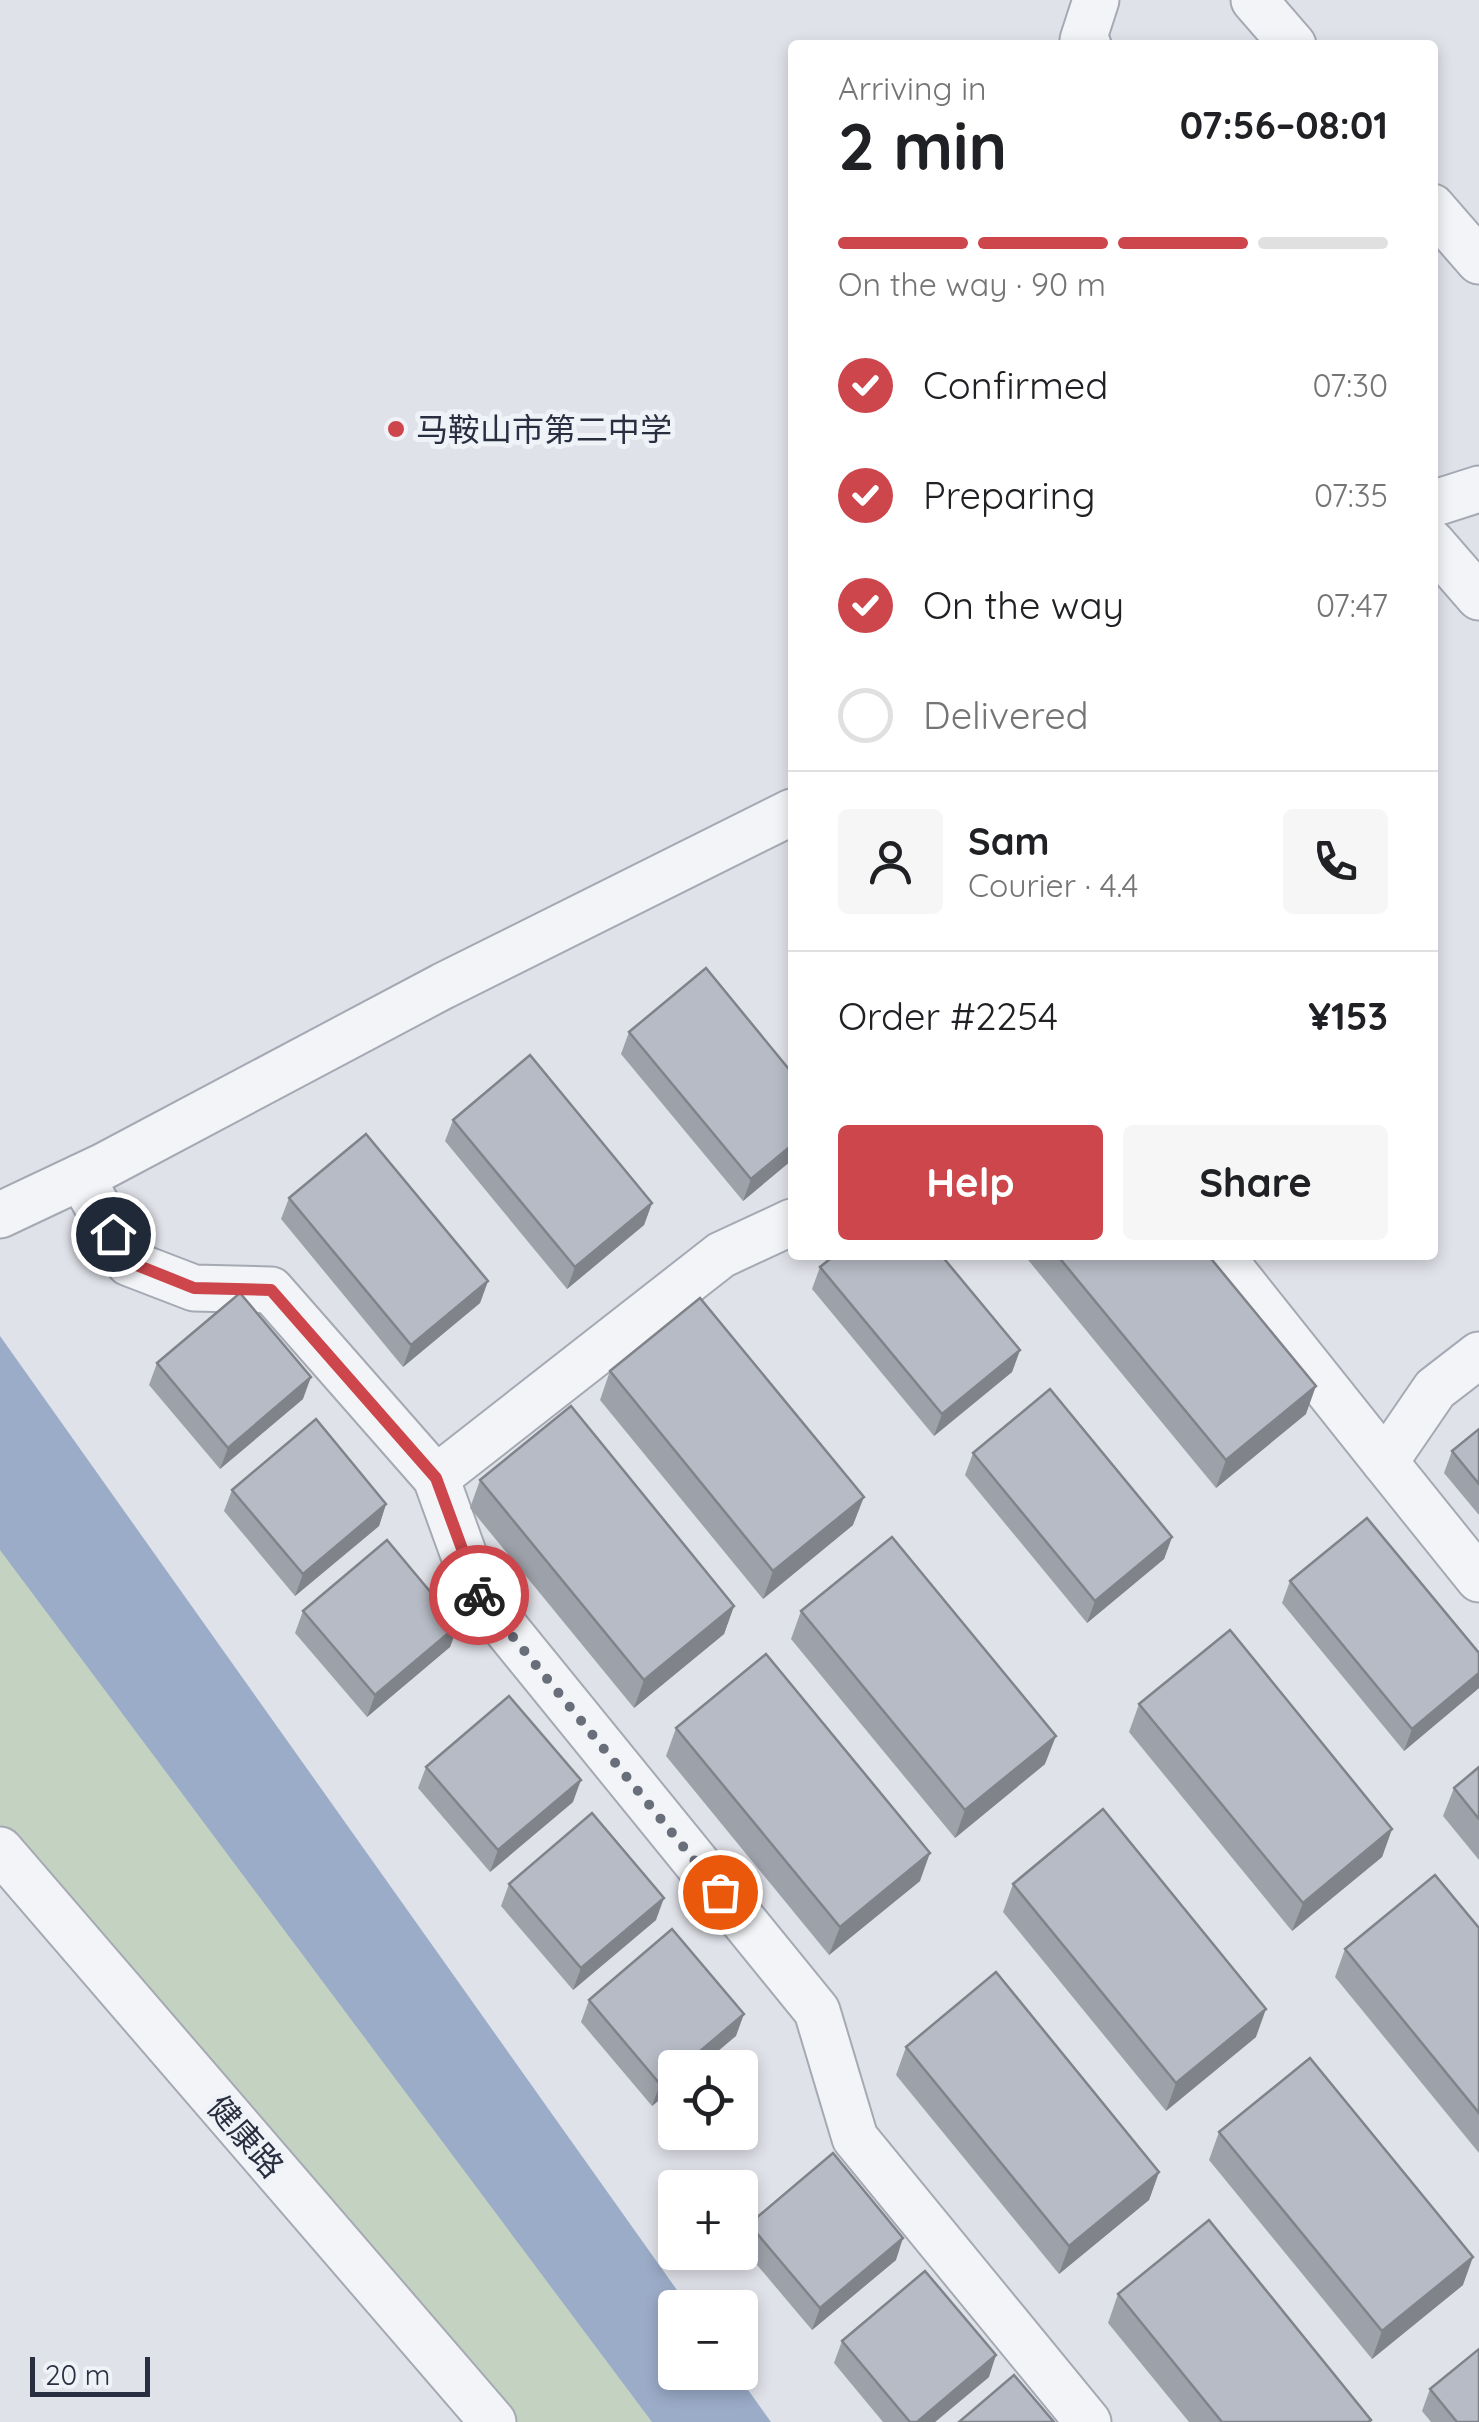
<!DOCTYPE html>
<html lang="en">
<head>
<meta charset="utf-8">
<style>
	:root { --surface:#fff; --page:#f6f6f6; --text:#202124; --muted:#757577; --line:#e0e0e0; --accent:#cc464c }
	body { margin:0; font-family:Quicksand,"Noto Sans SC",sans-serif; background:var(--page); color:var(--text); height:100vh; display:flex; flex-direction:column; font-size:38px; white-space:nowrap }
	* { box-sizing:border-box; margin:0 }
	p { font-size:32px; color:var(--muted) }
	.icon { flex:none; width:55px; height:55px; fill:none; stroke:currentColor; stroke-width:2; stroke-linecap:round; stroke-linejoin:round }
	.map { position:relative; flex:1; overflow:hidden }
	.side { position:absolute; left:788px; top:40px; width:650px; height:1220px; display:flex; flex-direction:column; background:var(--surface); border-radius:10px; box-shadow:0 5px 15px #0003 }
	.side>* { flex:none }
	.fabs { position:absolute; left:658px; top:2050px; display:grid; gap:20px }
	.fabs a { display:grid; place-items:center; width:100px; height:100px; border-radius:10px; background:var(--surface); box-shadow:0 5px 15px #0003; font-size:50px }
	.scale { position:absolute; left:30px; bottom:25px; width:120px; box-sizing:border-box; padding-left:10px; border:5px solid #292f40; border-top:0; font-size:28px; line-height:35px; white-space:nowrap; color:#292f40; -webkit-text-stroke:8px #eff2f6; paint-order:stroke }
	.pin { position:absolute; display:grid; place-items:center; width:85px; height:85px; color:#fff; margin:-42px; border:5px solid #fff; border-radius:50%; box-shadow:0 2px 10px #0007 }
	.courier { position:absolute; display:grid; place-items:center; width:100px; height:100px; margin:-50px; border:8px solid #cc464c; border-radius:50%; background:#fff; color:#222; box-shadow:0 2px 12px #0007 }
	.head em { font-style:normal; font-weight:700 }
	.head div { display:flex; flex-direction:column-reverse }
	.head { display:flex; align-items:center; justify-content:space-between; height:170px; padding:0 50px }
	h1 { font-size:65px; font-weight:700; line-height:75px }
	.bar { display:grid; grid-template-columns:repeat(4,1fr); gap:15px 10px; align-content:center; height:120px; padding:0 50px }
	.bar i { height:12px; border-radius:8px; background:var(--line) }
	.bar .selected { background:var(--accent) }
	.bar p { grid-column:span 4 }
	.line { display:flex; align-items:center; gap:25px; padding:0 50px; border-top:2px solid var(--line) }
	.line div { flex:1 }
	.round { display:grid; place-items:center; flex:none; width:105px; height:105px; border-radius:10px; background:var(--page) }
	ol { padding:0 50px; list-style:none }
	li { display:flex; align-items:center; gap:30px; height:110px }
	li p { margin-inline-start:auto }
	li .icon { padding:10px; border-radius:50%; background:var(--accent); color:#fff; stroke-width:4 }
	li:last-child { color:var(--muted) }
	li i { width:55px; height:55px; border:5px solid var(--line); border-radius:50% }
	.action { display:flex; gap:20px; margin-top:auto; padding:20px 50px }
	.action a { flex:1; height:115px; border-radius:10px; background:var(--accent); color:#fff; font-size:40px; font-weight:700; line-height:115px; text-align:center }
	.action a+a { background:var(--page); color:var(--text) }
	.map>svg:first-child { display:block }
	.green { fill:#c4d3c1 }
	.water { fill:#9bacc8 }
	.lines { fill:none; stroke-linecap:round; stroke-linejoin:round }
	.minor-casing { stroke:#a5a9b3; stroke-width:49 }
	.minor { stroke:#f3f4f7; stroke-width:45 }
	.wall { fill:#9da1a9 }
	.shaded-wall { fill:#80838a }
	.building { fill:#b7bbc5; stroke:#80838a; stroke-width:2.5 }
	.done { stroke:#696e7b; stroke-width:10; stroke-dasharray:0 18 }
	.route { stroke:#cc464c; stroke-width:12 }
	.poi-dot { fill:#cc464c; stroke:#eff2f6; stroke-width:4 }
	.labels { text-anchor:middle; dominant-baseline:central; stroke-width:10; stroke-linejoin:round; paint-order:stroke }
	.poi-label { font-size:32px; fill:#292f40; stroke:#eff2f6; text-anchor:start }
	.street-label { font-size:32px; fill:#292f40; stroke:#eff2f6 }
</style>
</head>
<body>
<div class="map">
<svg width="1479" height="2422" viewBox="0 0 1479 2422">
	<rect width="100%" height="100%" fill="#e0e2e9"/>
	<!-- green -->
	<path class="green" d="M 0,1514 L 703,2422 L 494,2422 L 0,1849 Z"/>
	<!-- water -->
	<path class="water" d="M 0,1336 L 689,2307 L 675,2308 L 675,2372 L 736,2373 L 771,2422 L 652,2422 L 0,1550 Z"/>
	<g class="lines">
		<defs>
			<g id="minor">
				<path d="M 1254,0 L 1293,45"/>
				<path d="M 1088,45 L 1083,40 L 1096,0"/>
				<path d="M 1432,207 L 1479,261"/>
				<path d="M 1432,504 L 1479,489"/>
				<path d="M 1432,543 L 1479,597"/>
				<path d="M 81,1177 L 129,1263 L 194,1288 L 271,1290 L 436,1478 L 478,1594 L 817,2011 L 855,2138 L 1088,2422"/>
				<path d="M 0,1215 L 104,1166 L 443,986 L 792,812"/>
				<path d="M 1220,1255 L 1385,1462"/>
				<path d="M 1479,1355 L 1435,1389 L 1385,1462 L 1479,1579"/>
				<path d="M 436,1478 L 721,1255 L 792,1222"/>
				<path d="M 0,1850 L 493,2422"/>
			</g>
		</defs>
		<!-- minor casing -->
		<use href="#minor" class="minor-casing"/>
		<!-- minor -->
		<use href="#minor" class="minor"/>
	</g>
	<!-- wall -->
	<g class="wall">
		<path d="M 629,1032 L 792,1073 L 792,1160 L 743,1201 L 621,1054 Z"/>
		<path d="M 453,1120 L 652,1203 L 644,1225 L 567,1289 L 445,1141 Z"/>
		<path d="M 289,1198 L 488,1281 L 480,1303 L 403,1367 L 281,1219 Z"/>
		<path d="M 1024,1255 L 1208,1255 L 1306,1414 L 1216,1488 Z"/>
		<path d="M 820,1267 L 1020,1350 L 1012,1372 L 934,1436 L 812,1289 Z"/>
		<path d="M 157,1363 L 303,1399 L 220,1469 L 149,1385 Z"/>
		<path d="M 610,1371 L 853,1525 L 763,1599 L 600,1400 Z"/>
		<path d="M 1479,1429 L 1479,1515 L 1444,1473 L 1452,1451 Z"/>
		<path d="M 973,1453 L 1172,1537 L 1164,1559 L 1087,1623 L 965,1475 Z"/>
		<path d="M 480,1480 L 734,1606 L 724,1634 L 634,1708 L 470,1508 Z"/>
		<path d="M 232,1490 L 386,1504 L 379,1526 L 295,1596 L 224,1511 Z"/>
		<path d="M 1290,1581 L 1479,1653 L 1479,1688 L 1404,1751 L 1282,1603 Z"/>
		<path d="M 303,1611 L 458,1625 L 450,1647 L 367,1717 L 295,1633 Z"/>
		<path d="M 801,1611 L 1045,1764 L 955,1838 L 791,1639 Z"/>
		<path d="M 1139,1704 L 1392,1829 L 1382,1857 L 1292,1931 L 1129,1732 Z"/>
		<path d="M 676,1728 L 920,1881 L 829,1955 L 666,1756 Z"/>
		<path d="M 426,1767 L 573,1802 L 490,1872 L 418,1788 Z"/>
		<path d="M 1479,1767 L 1479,1860 L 1443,1816 L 1454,1788 Z"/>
		<path d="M 509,1884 L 656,1920 L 573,1990 L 501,1906 Z"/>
		<path d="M 1013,1884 L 1256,2037 L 1166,2111 L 1003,1912 Z"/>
		<path d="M 1479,1928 L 1479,2153 L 1335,1977 L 1345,1949 Z"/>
		<path d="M 589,2000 L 736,2036 L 675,2068 L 675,2087 L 652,2106 L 581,2022 Z"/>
		<path d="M 906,2047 L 1159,2172 L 1149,2200 L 1059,2274 L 896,2075 Z"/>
		<path d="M 1219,2132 L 1463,2285 L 1372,2359 L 1209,2160 Z"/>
		<path d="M 749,2224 L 896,2260 L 812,2330 L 741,2246 Z"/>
		<path d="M 1118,2294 L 1371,2420 L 1371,2422 L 1189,2422 L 1108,2323 Z"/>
		<path d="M 842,2341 L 989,2377 L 935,2422 L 883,2422 L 834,2363 Z"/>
		<path d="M 1430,2389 L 1479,2422 L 1431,2422 L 1422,2411 Z"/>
	</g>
	<!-- shaded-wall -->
	<g class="shaded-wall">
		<path d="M 792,1145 L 792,1160 L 743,1201 L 751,1179 Z"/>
		<path d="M 652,1203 L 644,1225 L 567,1289 L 575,1267 Z"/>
		<path d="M 488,1281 L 480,1303 L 403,1367 L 411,1345 Z"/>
		<path d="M 1020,1350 L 1012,1372 L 934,1436 L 942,1414 Z"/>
		<path d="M 311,1377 L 303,1399 L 220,1469 L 228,1448 Z"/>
		<path d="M 1316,1386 L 1306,1414 L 1216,1488 L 1226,1460 Z"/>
		<path d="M 864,1497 L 853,1525 L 763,1599 L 773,1571 Z"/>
		<path d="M 386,1504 L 379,1526 L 295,1596 L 303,1574 Z"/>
		<path d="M 1172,1537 L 1164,1559 L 1087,1623 L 1095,1601 Z"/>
		<path d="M 734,1606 L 724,1634 L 634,1708 L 644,1680 Z"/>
		<path d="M 458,1625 L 450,1647 L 367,1717 L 375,1695 Z"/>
		<path d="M 1479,1673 L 1479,1688 L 1404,1751 L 1412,1729 Z"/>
		<path d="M 1056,1736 L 1045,1764 L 955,1838 L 965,1810 Z"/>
		<path d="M 581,1780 L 573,1802 L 490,1872 L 498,1850 Z"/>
		<path d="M 1392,1829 L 1382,1857 L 1292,1931 L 1303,1903 Z"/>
		<path d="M 930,1853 L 920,1881 L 829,1955 L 840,1927 Z"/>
		<path d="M 664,1898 L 656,1920 L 573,1990 L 581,1968 Z"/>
		<path d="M 1266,2009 L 1256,2037 L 1166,2111 L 1176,2083 Z"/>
		<path d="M 744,2014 L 736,2036 L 698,2068 L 680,2068 Z"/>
		<path d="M 675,2072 L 675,2087 L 652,2106 L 660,2084 Z"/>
		<path d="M 1159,2172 L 1149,2200 L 1059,2274 L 1069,2246 Z"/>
		<path d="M 903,2238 L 896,2260 L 812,2330 L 820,2308 Z"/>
		<path d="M 1473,2257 L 1463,2285 L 1372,2359 L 1382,2331 Z"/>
		<path d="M 996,2355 L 989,2377 L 935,2422 L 917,2422 Z"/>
	</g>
	<!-- building -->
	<g class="building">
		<path d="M 706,968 L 792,1073 L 792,1145 L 751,1179 L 629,1032 Z"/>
		<path d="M 530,1055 L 652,1203 L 575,1267 L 453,1120 Z"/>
		<path d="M 366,1134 L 488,1281 L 411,1345 L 289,1198 Z"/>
		<path d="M 835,1255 L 941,1255 L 1020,1350 L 942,1414 L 820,1267 Z"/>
		<path d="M 1057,1255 L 1208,1255 L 1316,1386 L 1226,1460 Z"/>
		<path d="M 240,1293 L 311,1377 L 228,1448 L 157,1363 Z"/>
		<path d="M 700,1298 L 864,1497 L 773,1571 L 610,1371 Z"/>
		<path d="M 1050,1389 L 1172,1537 L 1095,1601 L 973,1453 Z"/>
		<path d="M 571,1406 L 734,1606 L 644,1680 L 480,1480 Z"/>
		<path d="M 316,1419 L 386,1504 L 303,1574 L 232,1490 Z"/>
		<path d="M 1479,1429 L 1479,1484 L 1452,1451 Z"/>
		<path d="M 1367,1518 L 1479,1653 L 1479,1673 L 1412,1729 L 1290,1581 Z"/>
		<path d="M 892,1537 L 1056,1736 L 965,1810 L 801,1611 Z"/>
		<path d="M 387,1540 L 458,1625 L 375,1695 L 303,1611 Z"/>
		<path d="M 1230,1630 L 1392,1829 L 1303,1903 L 1139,1704 Z"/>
		<path d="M 766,1654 L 930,1853 L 840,1927 L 676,1728 Z"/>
		<path d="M 509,1696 L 581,1780 L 498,1850 L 426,1767 Z"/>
		<path d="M 1479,1767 L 1479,1819 L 1454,1788 Z"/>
		<path d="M 1103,1809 L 1266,2009 L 1176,2083 L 1013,1884 Z"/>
		<path d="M 592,1813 L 664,1898 L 581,1968 L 509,1884 Z"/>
		<path d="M 1435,1875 L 1479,1928 L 1479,2113 L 1345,1949 Z"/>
		<path d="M 672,1929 L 744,2014 L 680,2068 L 675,2068 L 675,2072 L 660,2084 L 589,2000 Z"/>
		<path d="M 996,1972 L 1159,2172 L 1069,2246 L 906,2047 Z"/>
		<path d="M 1310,2058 L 1473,2257 L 1382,2331 L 1219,2132 Z"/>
		<path d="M 833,2153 L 903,2238 L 820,2308 L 749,2224 Z"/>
		<path d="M 1209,2220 L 1371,2420 L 1368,2422 L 1222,2422 L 1118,2294 Z"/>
		<path d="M 925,2271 L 996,2355 L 917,2422 L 910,2422 L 842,2341 Z"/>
		<path d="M 1479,2349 L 1479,2422 L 1457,2422 L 1430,2389 Z"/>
		<path d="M 1014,2375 L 1054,2422 L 959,2422 Z"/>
	</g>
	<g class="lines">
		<!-- done -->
		<path class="done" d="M 479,1595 L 720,1892"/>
		<!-- route -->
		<path class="route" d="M 113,1234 L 129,1262 L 194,1288 L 271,1290 L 436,1478 L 479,1595"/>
	</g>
	<!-- markers -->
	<circle class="poi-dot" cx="396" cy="429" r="10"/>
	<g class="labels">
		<!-- poi labels -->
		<g class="poi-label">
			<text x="416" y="429">马鞍山市第二中学</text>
		</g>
		<!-- street labels -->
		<g class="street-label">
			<text transform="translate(246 2136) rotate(49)">健康路</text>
		</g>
	</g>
</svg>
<div class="fabs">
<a><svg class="icon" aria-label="locate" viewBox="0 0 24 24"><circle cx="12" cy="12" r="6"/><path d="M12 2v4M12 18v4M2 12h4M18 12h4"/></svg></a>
<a>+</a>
<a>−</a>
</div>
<div class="scale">20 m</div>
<div class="pin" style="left:720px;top:1892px;background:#ea580c"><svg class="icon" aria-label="bag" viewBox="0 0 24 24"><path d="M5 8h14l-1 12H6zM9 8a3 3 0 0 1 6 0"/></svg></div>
<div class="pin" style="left:113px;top:1234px;background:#1f2937"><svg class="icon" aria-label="home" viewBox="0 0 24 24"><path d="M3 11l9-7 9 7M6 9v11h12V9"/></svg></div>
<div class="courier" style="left:479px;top:1595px"><svg class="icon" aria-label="bike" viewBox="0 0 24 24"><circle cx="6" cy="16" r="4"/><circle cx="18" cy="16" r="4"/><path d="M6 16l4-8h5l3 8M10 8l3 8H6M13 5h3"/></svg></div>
<section class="side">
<div class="head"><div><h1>2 min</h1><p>Arriving in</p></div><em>07:56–08:01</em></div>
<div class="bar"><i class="selected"></i><i class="selected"></i><i class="selected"></i><i></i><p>On the way · 90 m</p></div>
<ol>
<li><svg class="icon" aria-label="check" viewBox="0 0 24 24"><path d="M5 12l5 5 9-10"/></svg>Confirmed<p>07:30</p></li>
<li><svg class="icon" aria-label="check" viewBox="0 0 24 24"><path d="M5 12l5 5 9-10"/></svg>Preparing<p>07:35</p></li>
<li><svg class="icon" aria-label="check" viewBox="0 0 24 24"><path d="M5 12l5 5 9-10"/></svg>On the way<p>07:47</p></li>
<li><i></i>Delivered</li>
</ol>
<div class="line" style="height:180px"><a class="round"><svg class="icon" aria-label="person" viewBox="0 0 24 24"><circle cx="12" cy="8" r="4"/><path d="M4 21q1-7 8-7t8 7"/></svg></a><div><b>Sam</b><p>Courier · 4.4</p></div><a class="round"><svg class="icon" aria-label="phone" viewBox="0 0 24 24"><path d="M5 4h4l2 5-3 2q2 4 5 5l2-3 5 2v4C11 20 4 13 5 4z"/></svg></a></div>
<div class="line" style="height:130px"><div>Order #2254</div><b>¥153</b></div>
<div class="action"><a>Help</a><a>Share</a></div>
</section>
</div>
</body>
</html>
